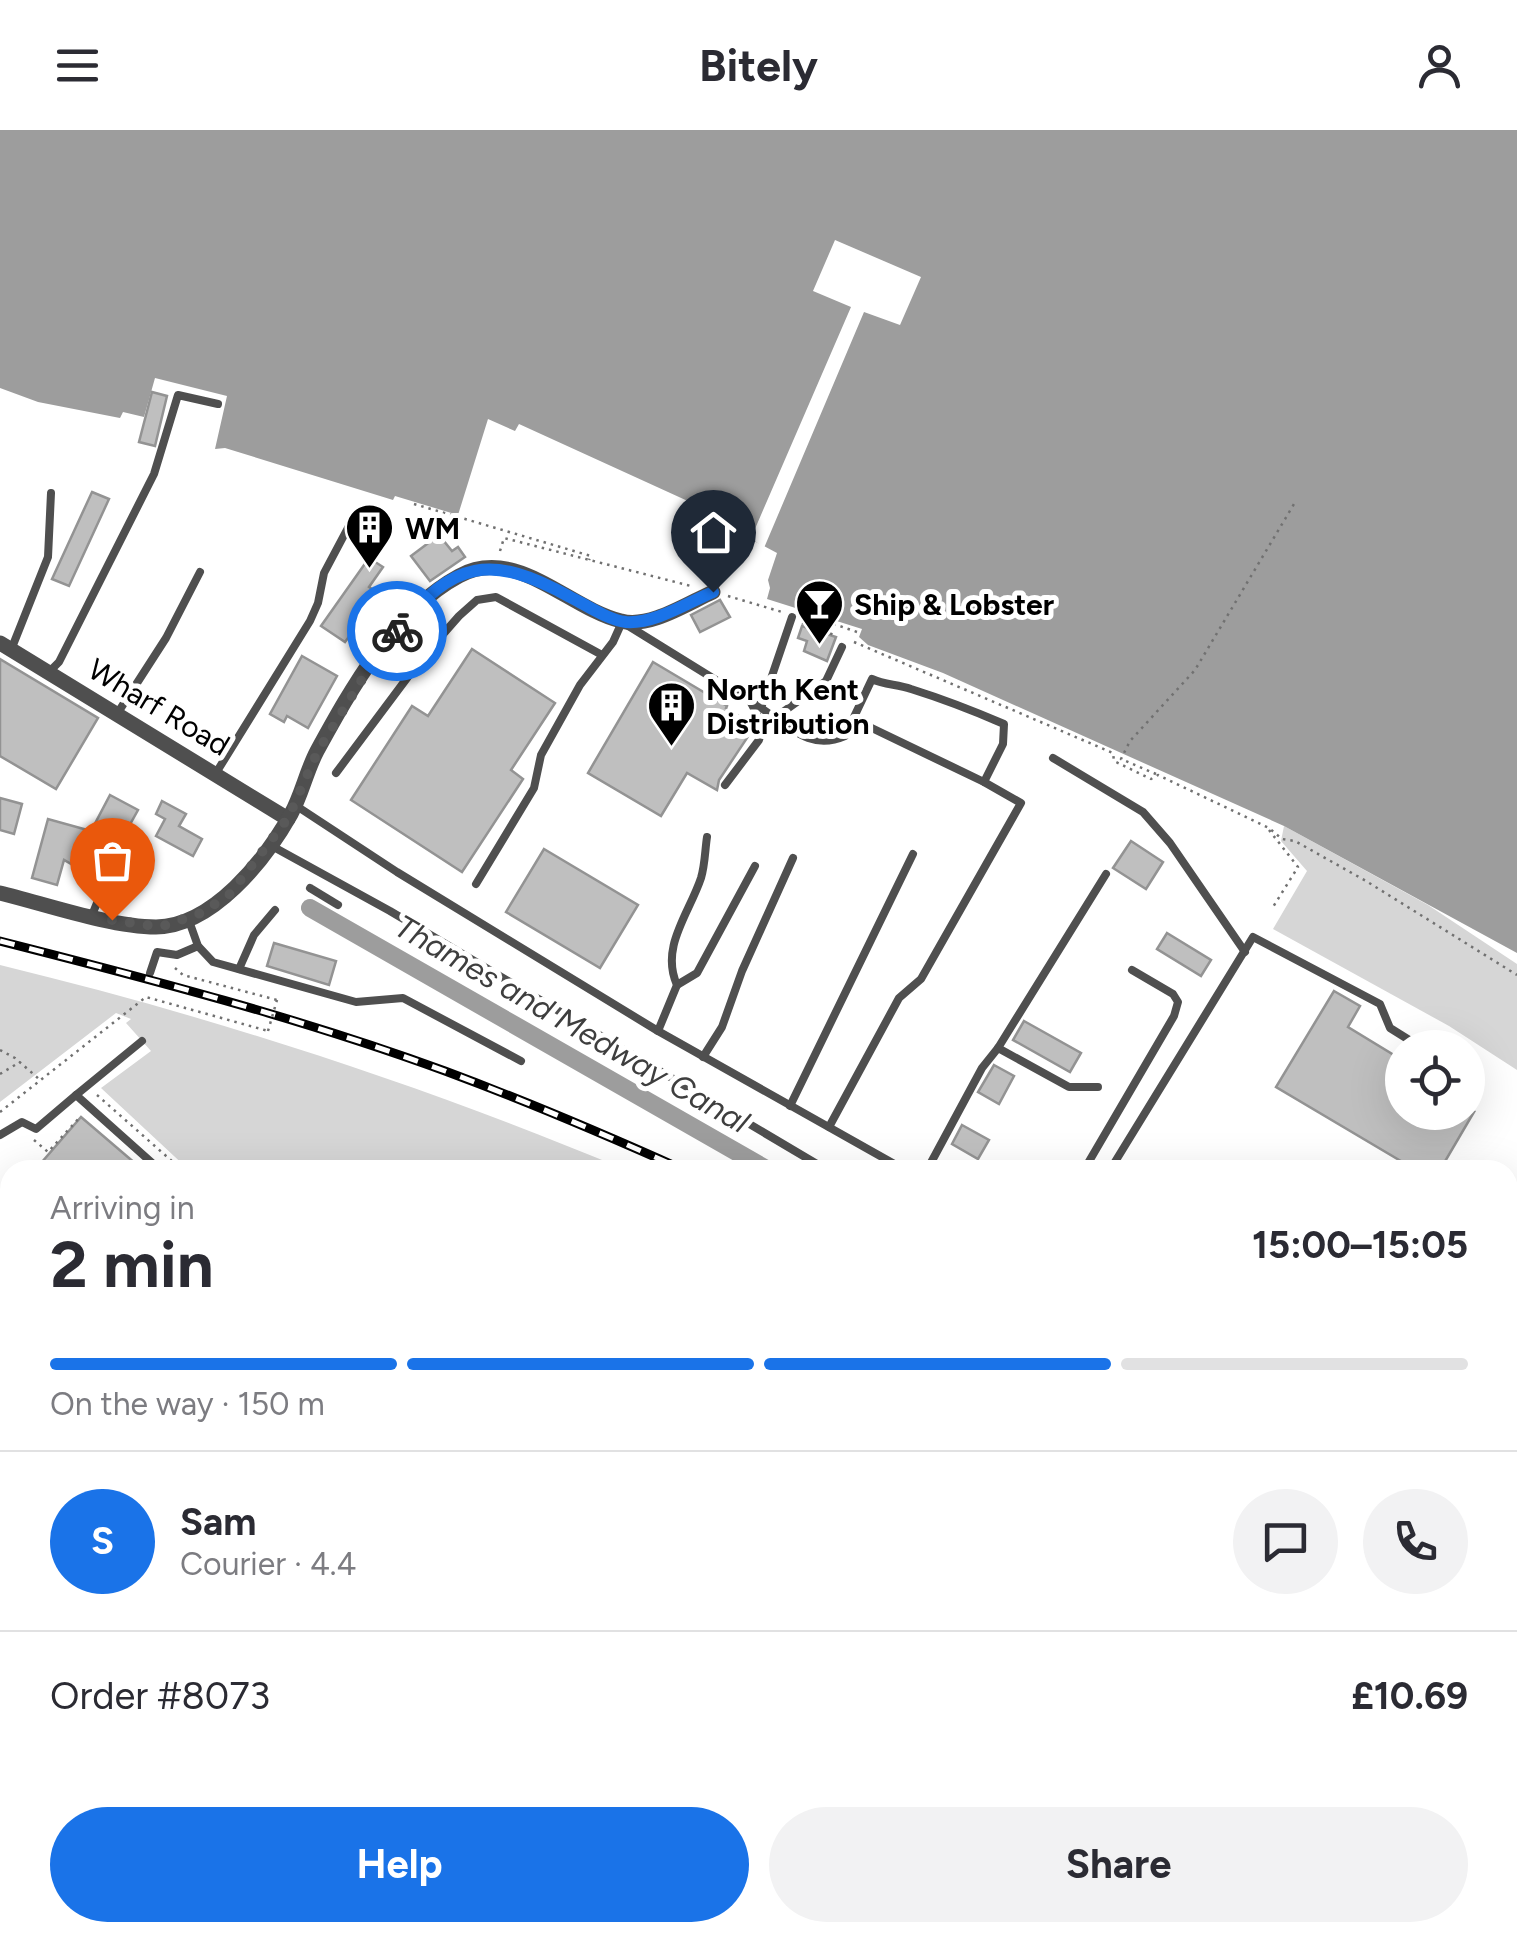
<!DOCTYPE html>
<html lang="en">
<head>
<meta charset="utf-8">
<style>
	:root { --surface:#fff; --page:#f2f2f3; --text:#2b2b33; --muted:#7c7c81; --line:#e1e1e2; --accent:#1a73e8 }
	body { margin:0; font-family:Figtree,sans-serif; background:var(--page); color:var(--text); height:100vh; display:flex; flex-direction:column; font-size:38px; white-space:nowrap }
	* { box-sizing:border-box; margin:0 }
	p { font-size:32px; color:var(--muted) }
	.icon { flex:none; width:55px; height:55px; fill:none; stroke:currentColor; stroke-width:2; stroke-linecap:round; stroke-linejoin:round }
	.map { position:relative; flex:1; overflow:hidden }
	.details { position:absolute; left:0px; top:1030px; width:1518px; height:782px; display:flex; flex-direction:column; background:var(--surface); border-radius:30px 30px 0 0; box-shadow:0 10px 40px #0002 }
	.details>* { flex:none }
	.tools { position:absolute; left:1385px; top:900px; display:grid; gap:20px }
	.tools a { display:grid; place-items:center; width:100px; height:100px; border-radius:50%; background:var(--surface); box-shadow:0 10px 40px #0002; font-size:50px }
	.pin { position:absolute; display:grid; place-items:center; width:85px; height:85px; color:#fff; margin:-102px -42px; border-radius:50% 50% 50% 0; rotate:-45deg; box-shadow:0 0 10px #0007 }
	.pin .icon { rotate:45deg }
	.courier { position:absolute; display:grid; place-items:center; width:100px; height:100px; margin:-50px; border:8px solid #1a73e8; border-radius:50%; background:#fff; color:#222; box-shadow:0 2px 12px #0007 }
	.headline em { font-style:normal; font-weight:700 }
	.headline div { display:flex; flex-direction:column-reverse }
	.headline { display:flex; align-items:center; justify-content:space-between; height:170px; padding:0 50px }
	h1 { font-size:65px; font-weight:700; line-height:75px }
	.bar { display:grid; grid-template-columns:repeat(4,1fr); gap:15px 10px; align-content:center; height:120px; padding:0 50px }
	.bar i { height:12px; border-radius:8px; background:var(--line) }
	.bar .selected { background:var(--accent) }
	.bar p { grid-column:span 4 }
	.line { display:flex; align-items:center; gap:25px; padding:0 50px; border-top:2px solid var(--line) }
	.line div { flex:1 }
	.round { display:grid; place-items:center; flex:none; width:105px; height:105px; border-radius:52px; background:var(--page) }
	.action { display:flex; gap:20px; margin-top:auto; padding:20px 50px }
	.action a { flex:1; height:115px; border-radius:60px; background:var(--accent); color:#fff; font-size:40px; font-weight:700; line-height:115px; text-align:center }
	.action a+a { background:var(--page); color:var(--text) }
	header { display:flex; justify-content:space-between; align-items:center; height:130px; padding:0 50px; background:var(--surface); font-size:45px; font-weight:700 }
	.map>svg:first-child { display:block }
	.green { fill:#d6d6d6 }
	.water { fill:#9d9d9d }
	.pier { fill:#fff }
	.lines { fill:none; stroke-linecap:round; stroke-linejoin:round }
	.stream { stroke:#9d9d9d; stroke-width:5 }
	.canal { stroke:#9d9d9d; stroke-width:18 }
	.building { fill:#bfbfbf; stroke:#939393; stroke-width:2.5 }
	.path { stroke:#717171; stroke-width:2.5; stroke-dasharray:2.5 5; stroke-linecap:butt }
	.service { stroke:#4f4f4f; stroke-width:8 }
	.minor { stroke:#4f4f4f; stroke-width:15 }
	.rail-casing { stroke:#000; stroke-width:9 }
	.rail { stroke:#fff; stroke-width:5; stroke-dasharray:15; stroke-linecap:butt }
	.path-bridge { stroke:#717171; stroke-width:2.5; stroke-dasharray:2.5 5; stroke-linecap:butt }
	.done { stroke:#595959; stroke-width:10; stroke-dasharray:0 18 }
	.route { stroke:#1a73e8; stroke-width:12 }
	.labels { text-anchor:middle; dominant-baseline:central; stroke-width:10; stroke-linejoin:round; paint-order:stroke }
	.poi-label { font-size:30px; font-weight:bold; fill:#000; stroke:#fff; text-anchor:start }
	.street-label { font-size:30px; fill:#000; stroke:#fff }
	.water-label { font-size:32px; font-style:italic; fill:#3e3e3e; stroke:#fff }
</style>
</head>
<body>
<header><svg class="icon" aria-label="menu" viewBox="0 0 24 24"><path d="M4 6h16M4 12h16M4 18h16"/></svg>Bitely<svg class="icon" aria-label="person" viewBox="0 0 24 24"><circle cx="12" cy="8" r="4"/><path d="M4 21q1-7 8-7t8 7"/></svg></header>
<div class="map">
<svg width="1517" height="1811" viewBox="0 0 1517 1811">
	<rect width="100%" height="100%" fill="#fff"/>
	<!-- green -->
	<g class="green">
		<path d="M 1284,696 L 1428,775 L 1517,834 L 1517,940 L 1449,896 L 1273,799 L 1307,741 L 1281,711 Z"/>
		<path d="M 0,835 C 214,887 423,955 626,1040 L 189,1040 L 101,958 L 151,921 L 126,893 L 131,889 L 116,883 L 0,972 Z"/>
		<path d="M 10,1404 L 10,1777 L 0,1784 L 0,1405 Z"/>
		<path d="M 1508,1539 L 1517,1544 L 1517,1811 L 759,1811 L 750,1804 L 741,1811 L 432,1811 L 443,1802 L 749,1802 L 786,1806 L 789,1802 L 1508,1802 Z"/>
		<path d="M 41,1802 L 197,1803 L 199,1811 L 67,1811 L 58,1803 L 48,1811 Z"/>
	</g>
	<!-- water -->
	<path class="water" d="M 0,0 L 1517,0 L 1517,823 L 1284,696 L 943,543 L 868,515 L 859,507 L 862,499 L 767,469 L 770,458 L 768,450 L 777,423 L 724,395 L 725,388 L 519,294 L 515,301 L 488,289 L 458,385 L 395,366 L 393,370 L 225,318 L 215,319 L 227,266 L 155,248 L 144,287 L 123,282 L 120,288 L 38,272 L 0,258 Z"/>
	<!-- pier -->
	<path class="pier" d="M 835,110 L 921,147 L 900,195 L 864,182 L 764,418 L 751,408 L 851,177 L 813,161 Z"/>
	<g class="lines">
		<!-- stream -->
		<g class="stream">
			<path d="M 0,1508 L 10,1510"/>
			<path d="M 0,1574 L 10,1568"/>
			<path d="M 168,1802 L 170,1811"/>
			<path d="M 434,1811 L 445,1802"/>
			<path d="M 1049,1811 L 1065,1802"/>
		</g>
		<!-- canal -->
		<g class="canal">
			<path d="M 310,778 L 768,1040"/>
			<path d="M 1508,1467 L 1517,1473"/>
		</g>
	</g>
	<!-- building -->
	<g class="building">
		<path d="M 152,262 L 167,266 L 155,316 L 139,312 Z"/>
		<path d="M 92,362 L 109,369 L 69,456 L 52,449 Z"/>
		<path d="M 439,405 L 452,421 L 458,417 L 465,427 L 430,451 L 411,426 Z"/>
		<path d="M 369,428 L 383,437 L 369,457 L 397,476 L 390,486 L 373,474 L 345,512 L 321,496 Z"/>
		<path d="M 720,470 L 730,487 L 700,502 L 691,485 Z"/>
		<path d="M 802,496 L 836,507 L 827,531 L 804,521 L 807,511 L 798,508 Z"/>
		<path d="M 472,519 L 555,573 L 511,640 L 523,649 L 462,742 L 351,670 L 412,576 L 428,586 Z"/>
		<path d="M 302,526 L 337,546 L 308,598 L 287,586 L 284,592 L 270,584 Z"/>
		<path d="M 0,529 L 98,588 L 56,659 L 0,626 Z"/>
		<path d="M 653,532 L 727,576 L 726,578 L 755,596 L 719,650 L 717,660 L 687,643 L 661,686 L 588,643 Z"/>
		<path d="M 110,665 L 138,680 L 99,750 L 64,730 L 57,755 L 32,748 L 48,689 L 91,701 Z"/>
		<path d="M 0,668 L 22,674 L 14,704 L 0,700 Z"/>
		<path d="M 162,671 L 186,684 L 179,696 L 202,709 L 193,726 L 156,706 L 165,689 L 156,684 Z"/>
		<path d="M 1131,711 L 1163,732 L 1146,759 L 1113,738 Z"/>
		<path d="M 544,719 L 638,775 L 600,838 L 506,782 Z"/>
		<path d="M 1167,803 L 1211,830 L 1201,846 L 1157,819 Z"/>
		<path d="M 274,813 L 336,831 L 329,855 L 267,836 Z"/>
		<path d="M 1334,861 L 1360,876 L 1348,897 L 1402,930 L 1402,982 L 1474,982 L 1440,1040 L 1416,1040 L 1276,957 Z"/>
		<path d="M 1024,891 L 1081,923 L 1070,942 L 1013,910 Z"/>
		<path d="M 994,935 L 1014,946 L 999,974 L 978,962 Z"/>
		<path d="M 81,987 L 143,1040 L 35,1040 Z"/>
		<path d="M 962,995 L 989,1010 L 978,1029 L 952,1014 Z"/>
	</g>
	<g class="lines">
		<!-- path -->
		<g class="path">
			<path d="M 414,374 L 591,426 L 589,430"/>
			<path d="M 500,421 L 504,408 L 691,456"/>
			<path d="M 728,466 L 782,482"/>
			<path d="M 805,484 L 857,502"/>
			<path d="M 802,493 L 837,506"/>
			<path d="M 816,501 L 817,494 L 825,497 L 826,493"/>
			<path d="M 854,512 L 1113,623 L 1114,631 L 1151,649 L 1158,645 L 1269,698 L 1282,709 L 1295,711 L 1366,751 L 1517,845"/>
			<path d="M 1156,644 L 1121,629 L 1130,611 L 1195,540 L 1294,374"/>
			<path d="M 1269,700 L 1298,737 L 1273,777"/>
			<path d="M 175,838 L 183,845 L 277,870"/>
			<path d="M 0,920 L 15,928 L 39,949"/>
			<path d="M 0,944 L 20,932"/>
			<path d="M 97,965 L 182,1040"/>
			<path d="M 0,982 L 146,867 L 268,901"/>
			<path d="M 34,1010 L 48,1022 L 81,986"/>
			<path d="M 0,1399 L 10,1399"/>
			<path d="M 326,1802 L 344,1807"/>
			<path d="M 254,1811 L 282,1802"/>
		</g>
		<!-- service -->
		<g class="service">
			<path d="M 713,462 L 733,408"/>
			<path d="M 11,520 L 48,427 L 51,363"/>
			<path d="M 49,542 L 59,532 L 154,344 L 178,265 L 218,274"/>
			<path d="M 761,578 C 790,597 810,621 845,606 L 872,549 C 885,555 897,554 911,559 C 943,569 974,581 1004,594 L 1003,614 L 984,652"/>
			<path d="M 117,584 L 166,508 L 200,442"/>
			<path d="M 776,587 L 826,551 L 842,517"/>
			<path d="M 1053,628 L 1143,682 L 1170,713 L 1245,822"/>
			<path d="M 216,643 L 310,491 L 318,473 L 324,443 L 350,394"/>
			<path d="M 336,643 L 422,528 L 459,486 L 477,470 L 496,467 L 602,525"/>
			<path d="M 725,655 L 759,610 L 763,596 L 750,571"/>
			<path d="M 295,675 L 397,742 L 658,901 L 905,1040"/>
			<path d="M 270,715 L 390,781 L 827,1040"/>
			<path d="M 476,754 L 534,658 L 541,625 L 580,555 L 613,512 L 622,492 L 761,578 L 792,487"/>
			<path d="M 310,758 L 338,775"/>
			<path d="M 92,785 L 112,737 L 148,733"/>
			<path d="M 188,788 L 198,816 L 213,832 L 356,872 L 403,868 L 521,931"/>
			<path d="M 239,839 L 254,805 L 275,780"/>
			<path d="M 150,843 L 157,822 L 177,825 L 198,816"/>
			<path d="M 677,855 L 697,843 L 755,736"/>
			<path d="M 658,901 L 677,855 C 660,817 689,784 701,748 C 705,735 705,720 707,707"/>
			<path d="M 998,918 L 1069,957 L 1098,957"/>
			<path d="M 703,927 L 722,897 L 742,841 L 793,728"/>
			<path d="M 1468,945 L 1477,950"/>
			<path d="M 76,965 L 142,911"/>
			<path d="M 790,976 L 913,724"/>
			<path d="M 829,997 L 899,868 L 921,849 L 1021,673 L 984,652 L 853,589"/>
			<path d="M 0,1005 L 22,992 L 36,999 L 76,965 L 160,1040"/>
			<path d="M 927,1040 L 982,938 L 998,918 L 1106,744"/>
			<path d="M 1084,1040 L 1174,886 L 1178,872 L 1173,864 L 1132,840"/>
			<path d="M 1110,1040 L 1253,807 L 1380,874 L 1390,898 L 1422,918"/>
			<path d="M 0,1336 L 10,1324"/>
			<path d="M 1508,1440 L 1517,1445"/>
			<path d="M 356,1802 L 363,1811"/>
			<path d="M 211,1808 L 232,1802"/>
		</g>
		<!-- minor -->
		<g class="minor">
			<path d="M 0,513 L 288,689"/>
			<path d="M 0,763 C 45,774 111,797 156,797 C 213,796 265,730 291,684 C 302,664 306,642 317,621 C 351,559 394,481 459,446 C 516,415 568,478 621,491 C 649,499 688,473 713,462"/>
			<path d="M 210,1802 L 212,1811"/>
		</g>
		<defs>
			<g id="rail">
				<path d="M 0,811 C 150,849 300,888 445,941 C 526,971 606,1005 684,1040"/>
				<path d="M 1508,1513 L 1517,1518"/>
			</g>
		</defs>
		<!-- rail casing -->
		<use href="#rail" class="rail-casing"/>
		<!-- rail -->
		<use href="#rail" class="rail"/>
		<!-- path-bridge -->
		<path class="path-bridge" d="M 268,901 L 277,870"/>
	</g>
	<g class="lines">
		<!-- done -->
		<path class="done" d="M 112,790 L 160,797 L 201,783 L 229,765 L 288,688 L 318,621 L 374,530 L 397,501"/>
		<!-- route -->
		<path class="route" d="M 397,501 C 453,430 491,423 570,467 C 586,475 608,490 626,492 C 655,494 687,473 713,462"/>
	</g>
	<!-- icons -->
	<defs>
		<symbol id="building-pin" viewBox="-11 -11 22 30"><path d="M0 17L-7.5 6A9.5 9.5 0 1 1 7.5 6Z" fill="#000" stroke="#fff"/><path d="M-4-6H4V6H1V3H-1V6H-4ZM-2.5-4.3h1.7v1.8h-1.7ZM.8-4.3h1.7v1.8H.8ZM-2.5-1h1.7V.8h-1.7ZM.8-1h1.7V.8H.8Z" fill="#fff"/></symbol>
		<symbol id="bar-pin" viewBox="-11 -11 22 30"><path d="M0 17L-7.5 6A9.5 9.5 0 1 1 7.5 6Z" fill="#000" stroke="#fff"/><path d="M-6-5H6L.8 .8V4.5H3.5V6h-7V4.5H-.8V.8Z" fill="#fff"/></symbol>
	</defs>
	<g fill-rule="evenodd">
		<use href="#building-pin" x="342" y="370" width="55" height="75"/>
		<use href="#bar-pin" x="792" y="446" width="55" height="75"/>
		<use href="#building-pin" x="644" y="548" width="55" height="75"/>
	</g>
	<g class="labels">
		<!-- poi labels -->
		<g class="poi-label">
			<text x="405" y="398">WM</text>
			<text x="854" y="474">Ship &amp; Lobster</text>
			<text x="706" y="559">North Kent<tspan x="706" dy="34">Distribution</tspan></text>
		</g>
		<!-- street labels -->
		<g class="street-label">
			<text transform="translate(159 577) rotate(31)">Wharf Road</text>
		</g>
		<!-- water labels -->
		<g class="water-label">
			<text transform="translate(572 894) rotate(30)">Thames and Medway Canal</text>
		</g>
	</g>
</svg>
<div class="tools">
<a><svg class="icon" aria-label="locate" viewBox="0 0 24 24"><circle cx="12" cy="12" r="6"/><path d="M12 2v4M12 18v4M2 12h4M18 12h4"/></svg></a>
</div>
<div class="pin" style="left:112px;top:790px;background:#ea580c"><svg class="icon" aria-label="bag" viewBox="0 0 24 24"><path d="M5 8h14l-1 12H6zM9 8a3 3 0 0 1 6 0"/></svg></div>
<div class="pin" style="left:713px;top:462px;background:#1f2937"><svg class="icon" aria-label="home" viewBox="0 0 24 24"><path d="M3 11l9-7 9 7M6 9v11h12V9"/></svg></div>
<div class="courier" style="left:397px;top:501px"><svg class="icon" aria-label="bike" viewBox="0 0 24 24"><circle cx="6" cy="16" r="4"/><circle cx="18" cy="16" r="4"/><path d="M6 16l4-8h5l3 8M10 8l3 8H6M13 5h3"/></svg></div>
<section class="details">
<div class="headline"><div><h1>2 min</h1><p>Arriving in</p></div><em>15:00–15:05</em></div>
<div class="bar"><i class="selected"></i><i class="selected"></i><i class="selected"></i><i></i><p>On the way · 150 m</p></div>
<div class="line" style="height:180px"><b class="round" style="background:var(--accent);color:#fff">S</b><div><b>Sam</b><p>Courier · 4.4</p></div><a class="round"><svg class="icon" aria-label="chat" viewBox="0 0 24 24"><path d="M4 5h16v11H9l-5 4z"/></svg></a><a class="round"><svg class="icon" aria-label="phone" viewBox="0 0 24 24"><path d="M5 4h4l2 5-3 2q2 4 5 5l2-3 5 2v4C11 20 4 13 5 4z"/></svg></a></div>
<div class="line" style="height:130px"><div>Order #8073</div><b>£10.69</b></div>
<div class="action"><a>Help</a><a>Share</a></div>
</section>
</div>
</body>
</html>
